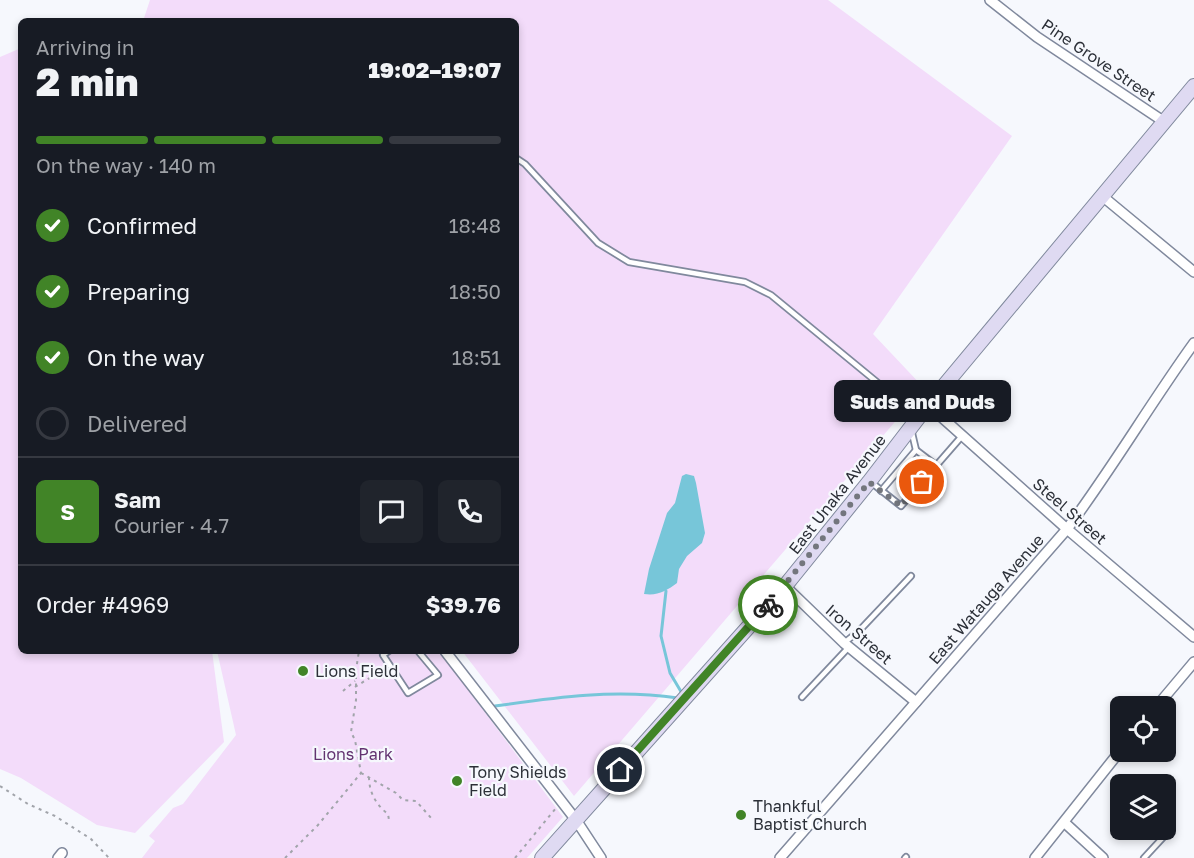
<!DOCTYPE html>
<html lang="en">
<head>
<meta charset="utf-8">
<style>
	:root { --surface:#171b24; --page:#20242c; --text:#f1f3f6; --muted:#9ea1a6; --line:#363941; --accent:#418427 }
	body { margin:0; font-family:"Golos Text",sans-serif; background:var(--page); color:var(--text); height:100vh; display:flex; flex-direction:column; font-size:22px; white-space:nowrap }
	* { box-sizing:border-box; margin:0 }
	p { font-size:20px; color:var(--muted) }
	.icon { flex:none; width:33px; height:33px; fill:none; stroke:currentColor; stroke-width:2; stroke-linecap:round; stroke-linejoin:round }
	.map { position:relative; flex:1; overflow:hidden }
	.panel { position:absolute; left:18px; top:18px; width:501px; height:636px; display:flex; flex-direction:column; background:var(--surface); border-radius:9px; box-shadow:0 3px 9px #0003 }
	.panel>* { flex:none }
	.controls { position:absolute; left:1110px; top:696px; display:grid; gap:12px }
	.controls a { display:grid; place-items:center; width:66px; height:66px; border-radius:9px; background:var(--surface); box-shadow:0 3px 9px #0003; font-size:30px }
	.pin { position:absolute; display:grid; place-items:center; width:51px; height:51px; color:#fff; margin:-26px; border:3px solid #fff; border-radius:50%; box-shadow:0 2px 6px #0007 }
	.courier { position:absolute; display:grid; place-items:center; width:60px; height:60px; margin:-30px; border:4px solid #418427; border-radius:50%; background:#fff; color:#222; box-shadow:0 2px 8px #0007 }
	.bubble { position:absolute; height:42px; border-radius:9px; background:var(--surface); box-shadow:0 3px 9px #0003; font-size:20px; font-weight:800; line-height:42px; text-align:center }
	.summary em { font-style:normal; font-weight:800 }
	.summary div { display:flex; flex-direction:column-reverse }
	.summary { display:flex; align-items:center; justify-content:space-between; height:102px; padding:0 18px }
	h1 { font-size:39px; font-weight:800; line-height:45px }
	.bar { display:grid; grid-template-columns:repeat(4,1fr); gap:9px 6px; align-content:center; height:72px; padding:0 18px }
	.bar i { height:8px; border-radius:4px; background:var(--line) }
	.bar .selected { background:var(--accent) }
	.bar p { grid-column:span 4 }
	.line { display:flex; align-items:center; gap:15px; padding:0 18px; border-top:2px solid var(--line) }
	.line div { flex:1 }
	.round { display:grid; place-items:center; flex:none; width:63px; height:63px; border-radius:9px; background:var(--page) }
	ol { padding:0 18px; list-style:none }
	li { display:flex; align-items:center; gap:18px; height:66px }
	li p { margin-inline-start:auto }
	li .icon { padding:6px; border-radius:50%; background:var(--accent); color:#fff; stroke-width:4 }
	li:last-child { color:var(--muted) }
	li i { width:33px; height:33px; border:3px solid var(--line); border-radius:50% }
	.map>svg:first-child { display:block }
	.green { fill:#f3dcfa }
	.water { fill:#77c6d9 }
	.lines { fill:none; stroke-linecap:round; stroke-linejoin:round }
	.stream { stroke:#77c6d9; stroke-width:3 }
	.lane-casing { stroke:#80899d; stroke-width:8 }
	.street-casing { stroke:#80899d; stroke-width:12 }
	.secondary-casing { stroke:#80899d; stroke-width:16 }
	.path { stroke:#a1a4aa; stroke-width:2; stroke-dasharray:3 4.5; stroke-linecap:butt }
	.lane { stroke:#fff; stroke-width:4.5 }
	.street { stroke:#fff; stroke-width:9 }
	.secondary { stroke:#dfdaf2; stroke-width:14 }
	.done { stroke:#73767d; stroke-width:6; stroke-dasharray:0 10.8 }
	.route { stroke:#418427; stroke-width:8 }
	.poi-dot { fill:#418427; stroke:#f6f8fd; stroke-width:2 }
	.labels { text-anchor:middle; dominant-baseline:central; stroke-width:4.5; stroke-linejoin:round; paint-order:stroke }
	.street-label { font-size:16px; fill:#2c3038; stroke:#f6f8fd }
	.poi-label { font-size:16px; fill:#2c3038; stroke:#f6f8fd; text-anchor:start }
	.park-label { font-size:16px; fill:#633371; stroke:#f6f8fd }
</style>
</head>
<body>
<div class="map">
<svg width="1194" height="858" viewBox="0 0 1194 858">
	<rect width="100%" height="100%" fill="#f6f8fd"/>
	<!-- green -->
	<g class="green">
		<path d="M 150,0 L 828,0 L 1012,136 L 873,334 L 924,388 L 574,796 L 462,651 L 516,651 L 516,21 L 143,21 Z"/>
		<path d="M 21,48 L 21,651 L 212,651 L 224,742 L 135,833 L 97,825 L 21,778 L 0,769 L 0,57 Z"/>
		<path d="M 217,651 L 439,651 L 563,817 L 527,858 L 142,858 L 155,841 L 149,836 L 173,808 L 183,804 L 236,735 Z"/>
	</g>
	<!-- water -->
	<path class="water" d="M 686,474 L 694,476 L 696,483 L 705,533 L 702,543 L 687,556 L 679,569 L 677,583 C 666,591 658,596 644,594 L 649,569 L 667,513 L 675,503 L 682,476 Z"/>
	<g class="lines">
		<!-- stream -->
		<g class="stream">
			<path d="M 666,591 L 661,636 L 670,673 L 683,695"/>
			<path d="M 495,706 C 558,697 615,689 678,698"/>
		</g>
		<defs>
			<g id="lane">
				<path d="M 516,158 L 525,164 L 598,243 L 629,262 L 745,282 L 771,295 L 917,415"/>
				<path d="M 912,433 L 916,450"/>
				<path d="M 872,483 L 901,506 L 962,436"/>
				<path d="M 881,491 L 916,450 L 937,466"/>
				<path d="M 844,643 L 859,631 L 911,576"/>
				<path d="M 389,651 L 383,655 L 408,693 L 438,675 L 418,651"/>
				<path d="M 802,697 L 849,647"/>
				<path d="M 905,858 L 906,857"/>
				<path d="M 1144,858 L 1169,831"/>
			</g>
			<g id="street">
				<path d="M 990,0 L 1037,37 L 1163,121"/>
				<path d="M 1101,195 L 1194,272"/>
				<path d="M 928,405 L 1067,529 L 1194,637"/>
				<path d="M 785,586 L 844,643 L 916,702"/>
				<path d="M 445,651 L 576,820 L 601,858"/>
				<path d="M 1157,706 L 1194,662"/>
				<path d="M 1065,823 L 1103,858"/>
				<path d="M 58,858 L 62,853"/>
				<path d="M 780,858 L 1067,529 C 1112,469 1150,404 1194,343"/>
				<path d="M 1035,858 L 1120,751"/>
			</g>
			<path id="secondary" d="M 542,858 L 785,586 L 869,482 L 928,405 L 1194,86"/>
		</defs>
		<!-- lane casing -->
		<use href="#lane" class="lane-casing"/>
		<!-- street casing -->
		<use href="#street" class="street-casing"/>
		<!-- secondary casing -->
		<use href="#secondary" class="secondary-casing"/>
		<!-- path -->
		<g class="path">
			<path d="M 355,687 L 376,674"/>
			<path d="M 343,691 L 355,681"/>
			<path d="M 361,773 L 396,793 L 403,800 L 416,801 L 432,819"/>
			<path d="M 369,777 C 369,792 376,805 388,814 L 389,820"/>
			<path d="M 0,786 L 28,804 L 55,816 L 91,839 L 109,858"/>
			<path d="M 285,858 L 318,825 L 361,773 L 355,740 L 351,732 L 356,700 L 356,670 L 359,651"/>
			<path d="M 515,858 L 556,808"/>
		</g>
		<!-- lane -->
		<use href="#lane" class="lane"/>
		<!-- street -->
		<use href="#street" class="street"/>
		<!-- secondary -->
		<use href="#secondary" class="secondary"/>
	</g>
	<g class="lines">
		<!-- done -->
		<path class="done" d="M 768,605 L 869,482 L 901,506 L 922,482"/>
		<!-- route -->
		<path class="route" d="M 620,770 L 768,605"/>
	</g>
	<!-- markers -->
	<g class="poi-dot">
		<circle cx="303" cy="671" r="6"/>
		<circle cx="457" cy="781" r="6"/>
		<circle cx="741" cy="815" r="6"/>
	</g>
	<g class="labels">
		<!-- street labels -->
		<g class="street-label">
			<text transform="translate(1099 60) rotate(34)">Pine Grove Street</text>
			<text transform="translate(837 494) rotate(-52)">East Unaka Avenue</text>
			<text transform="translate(1070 511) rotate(41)">Steel Street</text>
			<text transform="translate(986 599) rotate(-49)">East Watauga Avenue</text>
			<text transform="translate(859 634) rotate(41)">Iron Street</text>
		</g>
		<!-- poi labels -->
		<g class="poi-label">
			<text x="315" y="671">Lions Field</text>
			<text x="469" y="772">Tony Shields<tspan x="469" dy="18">Field</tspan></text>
			<text x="753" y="806">Thankful<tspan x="753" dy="18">Baptist Church</tspan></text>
		</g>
		<!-- park labels -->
		<g class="park-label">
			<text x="353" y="754">Lions Park</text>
		</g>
	</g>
</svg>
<div class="controls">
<a><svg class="icon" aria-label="locate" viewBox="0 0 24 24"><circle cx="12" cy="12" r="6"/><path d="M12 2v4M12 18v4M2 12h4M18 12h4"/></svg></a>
<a><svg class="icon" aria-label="layers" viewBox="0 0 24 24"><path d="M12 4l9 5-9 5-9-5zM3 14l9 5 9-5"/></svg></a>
</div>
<div class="pin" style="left:922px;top:482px;background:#ea580c"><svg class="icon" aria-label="bag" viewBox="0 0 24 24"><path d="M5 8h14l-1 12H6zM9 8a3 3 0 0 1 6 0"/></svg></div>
<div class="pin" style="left:620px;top:770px;background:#1f2937"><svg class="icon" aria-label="home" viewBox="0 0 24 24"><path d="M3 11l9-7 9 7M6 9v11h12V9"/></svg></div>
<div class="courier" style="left:768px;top:605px"><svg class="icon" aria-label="bike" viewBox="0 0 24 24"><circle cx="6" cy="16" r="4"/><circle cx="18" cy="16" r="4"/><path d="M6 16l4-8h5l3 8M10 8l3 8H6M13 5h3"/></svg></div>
<div class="bubble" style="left:834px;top:380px;width:177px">Suds and Duds</div>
<section class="panel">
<div class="summary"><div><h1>2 min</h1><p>Arriving in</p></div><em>19:02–19:07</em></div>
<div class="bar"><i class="selected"></i><i class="selected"></i><i class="selected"></i><i></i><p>On the way · 140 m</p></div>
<ol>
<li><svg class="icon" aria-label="check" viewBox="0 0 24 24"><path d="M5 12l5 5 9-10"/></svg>Confirmed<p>18:48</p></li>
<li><svg class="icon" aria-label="check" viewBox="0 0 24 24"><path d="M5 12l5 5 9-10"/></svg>Preparing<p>18:50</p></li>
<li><svg class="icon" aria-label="check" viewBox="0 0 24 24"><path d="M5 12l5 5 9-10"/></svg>On the way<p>18:51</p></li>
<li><i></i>Delivered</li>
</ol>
<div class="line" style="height:108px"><b class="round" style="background:var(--accent);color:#fff">S</b><div><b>Sam</b><p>Courier · 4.7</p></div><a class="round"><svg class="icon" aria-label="chat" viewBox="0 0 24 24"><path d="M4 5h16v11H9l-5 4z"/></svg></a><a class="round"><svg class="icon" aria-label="phone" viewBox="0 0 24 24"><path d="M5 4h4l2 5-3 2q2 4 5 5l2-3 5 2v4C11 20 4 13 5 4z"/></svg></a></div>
<div class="line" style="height:78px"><div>Order #4969</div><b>$39.76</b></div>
</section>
</div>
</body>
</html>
